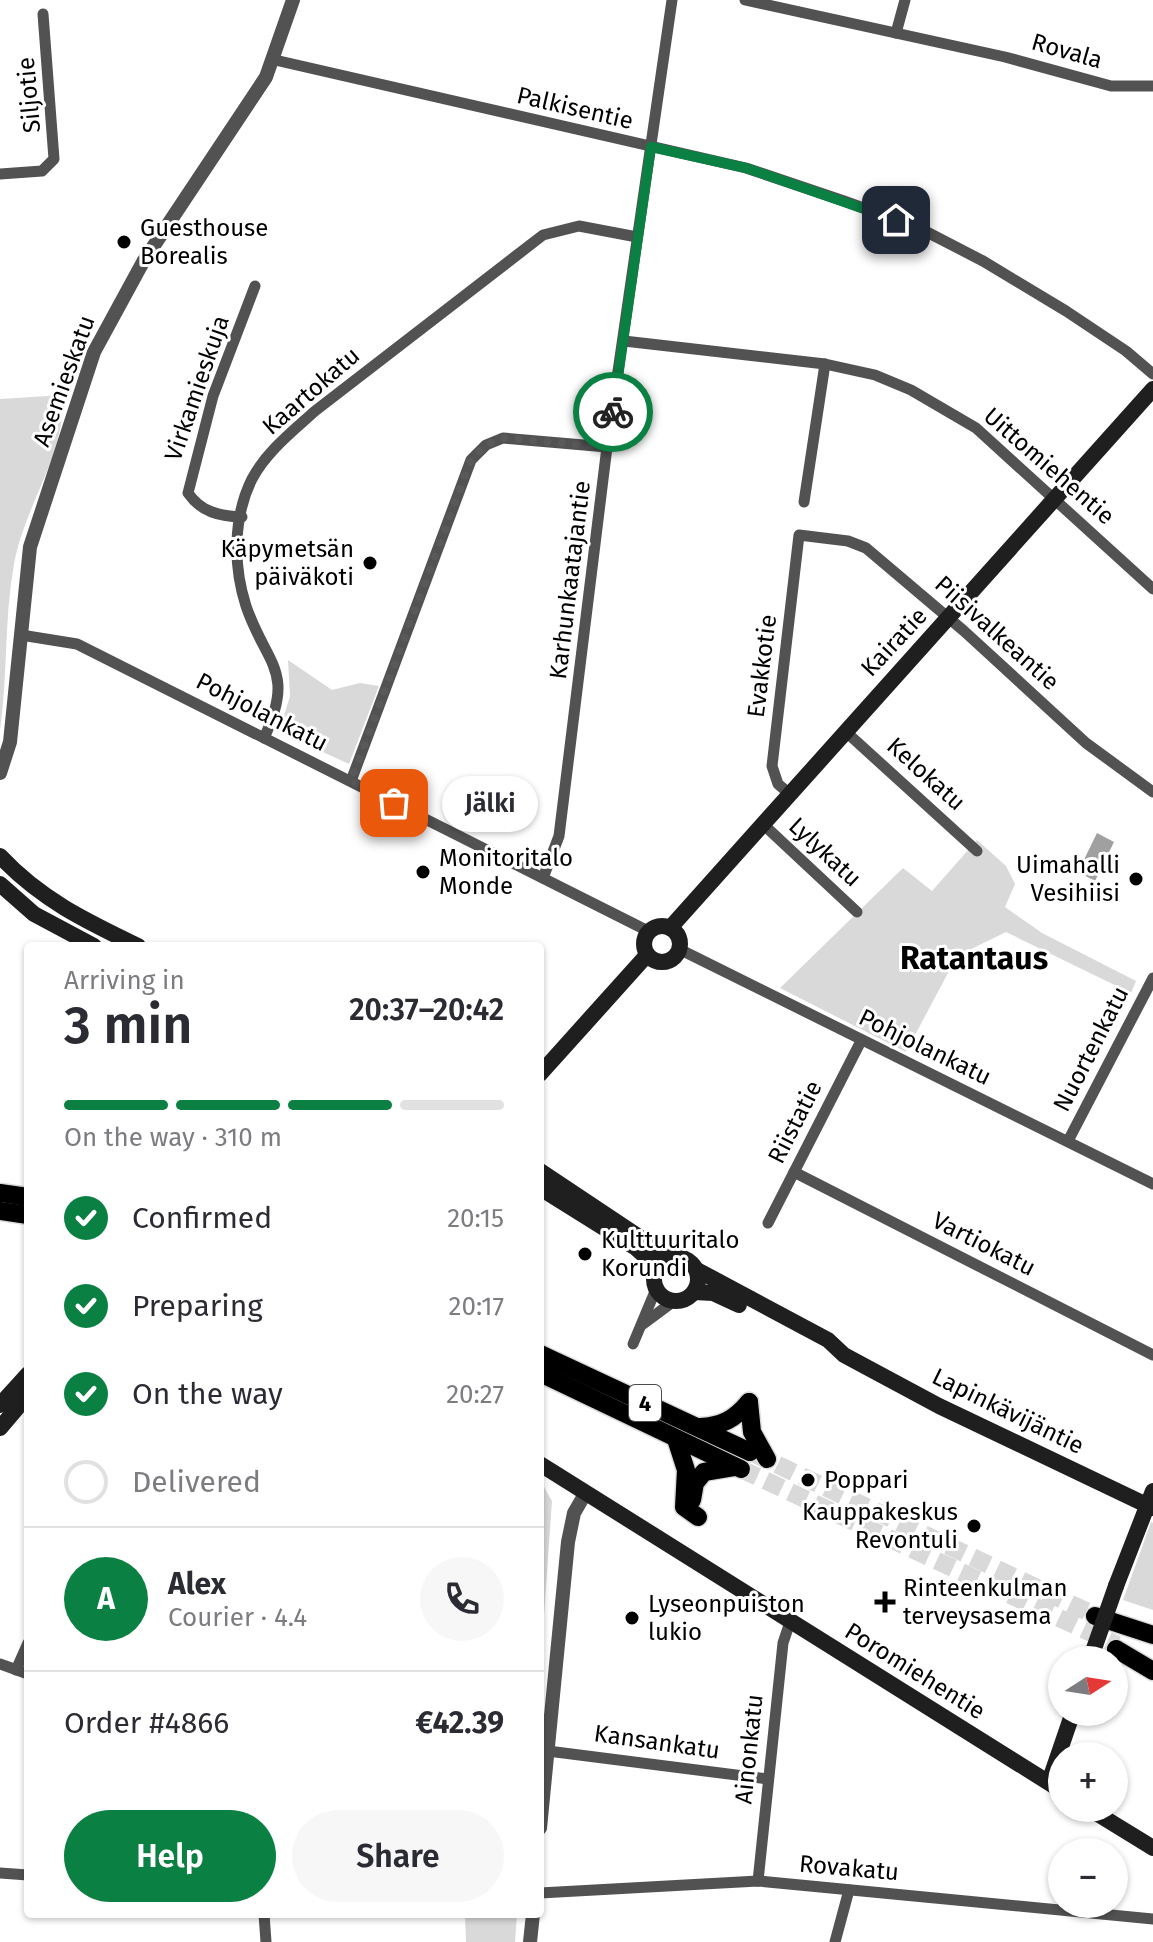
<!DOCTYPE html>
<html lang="en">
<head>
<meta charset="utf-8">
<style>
	:root { --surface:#fff; --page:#f7f7f7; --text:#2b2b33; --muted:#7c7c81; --line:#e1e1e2; --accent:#0b8043 }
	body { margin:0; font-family:"Fira Sans",sans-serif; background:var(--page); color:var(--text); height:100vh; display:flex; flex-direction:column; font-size:30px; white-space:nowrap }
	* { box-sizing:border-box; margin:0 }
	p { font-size:26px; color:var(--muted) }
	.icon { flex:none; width:44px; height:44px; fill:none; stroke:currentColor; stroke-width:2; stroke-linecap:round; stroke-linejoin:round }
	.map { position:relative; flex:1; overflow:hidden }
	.panel { position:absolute; left:24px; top:942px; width:520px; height:976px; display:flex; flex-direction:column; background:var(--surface); border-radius:8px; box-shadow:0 2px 6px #0004 }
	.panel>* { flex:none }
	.needle { width:52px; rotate:78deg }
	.fabs { position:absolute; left:1048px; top:1646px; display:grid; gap:16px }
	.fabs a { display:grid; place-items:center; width:80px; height:80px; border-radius:50%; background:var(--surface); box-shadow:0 2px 6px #0004; font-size:40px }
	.pin { position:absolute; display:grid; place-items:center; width:68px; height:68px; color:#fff; margin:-34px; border-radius:16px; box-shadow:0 4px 12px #0006 }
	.courier { position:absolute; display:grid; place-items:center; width:80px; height:80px; margin:-40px; border:6px solid #0b8043; border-radius:50%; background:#fff; color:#222; box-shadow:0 2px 10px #0007 }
	.bubble { position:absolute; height:56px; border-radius:28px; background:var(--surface); box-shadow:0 2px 6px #0004; font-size:26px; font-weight:600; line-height:56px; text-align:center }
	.headline em { font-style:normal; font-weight:600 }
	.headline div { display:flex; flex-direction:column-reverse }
	.headline { display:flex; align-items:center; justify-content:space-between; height:136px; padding:0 40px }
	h1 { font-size:52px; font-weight:600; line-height:60px }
	.bar { display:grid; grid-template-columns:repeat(4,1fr); gap:12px 8px; align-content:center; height:96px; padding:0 40px }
	.bar i { height:10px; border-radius:6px; background:var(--line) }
	.bar .on { background:var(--accent) }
	.bar p { grid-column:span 4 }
	.line { display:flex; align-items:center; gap:20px; padding:0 40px; border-top:2px solid var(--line) }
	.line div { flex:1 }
	.round { display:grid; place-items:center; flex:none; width:84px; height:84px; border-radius:42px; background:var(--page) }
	ol { padding:0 40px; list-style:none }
	li { display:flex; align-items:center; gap:24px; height:88px }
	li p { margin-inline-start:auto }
	li .icon { padding:8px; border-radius:50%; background:var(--accent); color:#fff; stroke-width:4 }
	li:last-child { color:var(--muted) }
	li i { width:44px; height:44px; border:4px solid var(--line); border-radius:50% }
	.primary-button { display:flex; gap:16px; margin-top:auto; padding:16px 40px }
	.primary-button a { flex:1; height:92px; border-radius:48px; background:var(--accent); color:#fff; font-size:32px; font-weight:600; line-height:92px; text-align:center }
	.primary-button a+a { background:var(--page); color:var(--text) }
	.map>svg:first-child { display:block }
	.green { fill:#d9d9d9 }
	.water { fill:#a0a0a0 }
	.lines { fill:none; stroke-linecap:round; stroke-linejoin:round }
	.trunk-tunnel { stroke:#d9d9d9; stroke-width:18; stroke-dasharray:18 9; stroke-linecap:butt }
	.trunk-casing { stroke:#dbdbdb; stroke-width:21 }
	.minor { stroke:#525252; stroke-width:11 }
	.tertiary { stroke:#525252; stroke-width:14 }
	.secondary { stroke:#1f1f1f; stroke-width:16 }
	.trunk { stroke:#000; stroke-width:18 }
	.secondary-bridge { stroke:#1f1f1f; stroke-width:16 }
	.done { stroke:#595959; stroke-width:8; stroke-dasharray:0 14.4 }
	.route { stroke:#0b8043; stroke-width:10 }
	.poi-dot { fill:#000; stroke:#fff; stroke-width:3 }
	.labels { text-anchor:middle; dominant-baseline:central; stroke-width:6; stroke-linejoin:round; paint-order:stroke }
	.shield { fill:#fff; stroke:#4c4c4c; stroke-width:2 }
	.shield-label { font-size:22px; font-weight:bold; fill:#000 }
	.street-label { font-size:24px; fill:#000; stroke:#fff }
	.poi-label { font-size:24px; fill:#000; stroke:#fff; text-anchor:start }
	.district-label { font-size:32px; font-weight:bold; fill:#000; stroke:#fff }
</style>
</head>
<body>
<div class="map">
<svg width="1153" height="1942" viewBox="0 0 1153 1942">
	<rect width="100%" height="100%" fill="#fff"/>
	<!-- green -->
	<g class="green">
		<path d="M 63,395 C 65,457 25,504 14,564 C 4,619 8,675 0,730 L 0,399 Z"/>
		<path d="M 288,660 L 332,690 L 360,683 L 379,686 L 349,764 L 288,736 L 280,729 L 290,696 Z"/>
		<path d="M 977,840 L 1006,866 L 1015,884 L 1005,907 L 1042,933 L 1136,981 L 1131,993 L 1006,932 L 957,956 L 906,1052 L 780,988 L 903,868 L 932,891 Z"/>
		<path d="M 540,1480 L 552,1501 L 541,1658 L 540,1658 Z"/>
		<path d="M 1151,1522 L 1153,1523 L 1153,1610 L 1123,1600 Z"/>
		<path d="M 465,1914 L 517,1914 L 515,1942 L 466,1942 Z"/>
	</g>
	<!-- water -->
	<path class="water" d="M 1097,833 L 1114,842 L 1095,881 L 1078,872 Z"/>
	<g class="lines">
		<!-- trunk-tunnel -->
		<g class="trunk-tunnel">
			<path d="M 753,1453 L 1109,1622"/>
			<path d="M 741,1469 L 1117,1645"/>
		</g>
		<defs>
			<g id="trunk">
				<path d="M 0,1193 L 28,1197"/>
				<path d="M 0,1211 L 28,1215"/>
				<path d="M 540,1354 L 750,1452"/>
				<path d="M 540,1373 L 741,1469"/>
				<path d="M 749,1402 L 752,1432 L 767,1459"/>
				<path d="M 700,1427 C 722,1426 735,1419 749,1402"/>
				<path d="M 676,1439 L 686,1470 L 684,1507 L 698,1517"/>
				<path d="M 692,1500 L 695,1483 L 704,1472 L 734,1467"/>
				<path d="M 1095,1616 L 1153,1635"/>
				<path d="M 1116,1649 L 1153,1671"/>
			</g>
		</defs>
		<!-- trunk casing -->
		<use href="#trunk" class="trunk-casing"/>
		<!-- minor -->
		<g class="minor">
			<path d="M 745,0 L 1005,57 L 1111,86 L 1153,86"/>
			<path d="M 896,33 L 905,0"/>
			<path d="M 275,60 L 746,168 L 844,201 L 921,229 L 983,261 L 1066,311 L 1126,351 L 1153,374"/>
			<path d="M 0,174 L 42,171 L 54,159 L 43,14"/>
			<path d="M 624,341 L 825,364 L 875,375 L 911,390 L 976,428 L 1153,589"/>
			<path d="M 804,502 L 825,364"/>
			<path d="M 242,517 C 219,516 201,512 188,493 L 213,396 L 255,286"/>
			<path d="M 21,635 L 77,644 L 648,931"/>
			<path d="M 845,731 L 977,851"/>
			<path d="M 264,738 C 296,670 266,665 246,606 C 233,566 233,517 252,479 C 266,452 293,431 315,411 L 543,235 L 579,226 L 637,237"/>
			<path d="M 351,781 L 471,460 L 486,445 L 503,438 L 607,447"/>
			<path d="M 791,795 L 778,784 L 772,766 L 799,535 L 848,541 L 866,548 L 964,631 L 1086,743 L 1153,792"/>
			<path d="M 764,825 L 857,912"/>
			<path d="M 543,878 L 559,836 L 607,447 L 672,0"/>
			<path d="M 679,949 L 1153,1184"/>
			<path d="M 1068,1141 L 1153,978"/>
			<path d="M 794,1172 L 1153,1355"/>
			<path d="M 768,1223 L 861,1041"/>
			<path d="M 643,1324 L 674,1301"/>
			<path d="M 633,1344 L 656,1289"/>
			<path d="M 0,1664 L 28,1674"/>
			<path d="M 16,1670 L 28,1643"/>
			<path d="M 540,1750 L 768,1779"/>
			<path d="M 0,1873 L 28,1875"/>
			<path d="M 758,1881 L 783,1643 L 790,1622"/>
			<path d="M 540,1893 L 758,1881 L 1153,1919"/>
			<path d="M 264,1914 L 266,1942"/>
			<path d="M 835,1942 L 849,1890"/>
		</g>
		<!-- tertiary -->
		<g class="tertiary">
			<path d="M 0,773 L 10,742 L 30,547 L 94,352 L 143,262 L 266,77 L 293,0"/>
			<path d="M 540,1828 L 568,1542 L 574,1513 L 585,1494"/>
			<path d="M 530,1942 L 533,1914"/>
		</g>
		<!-- secondary -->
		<g class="secondary">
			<path d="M 0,856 C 40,899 86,921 138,946"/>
			<path d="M 0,884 L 34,914 L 94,946"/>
			<circle cx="662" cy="944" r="18"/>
			<path d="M 670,928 L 1153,389"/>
			<path d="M 540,1074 L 647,955"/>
			<path d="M 540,1171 L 669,1257"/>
			<path d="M 540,1188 L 636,1248 L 657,1267"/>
			<circle cx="676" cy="1279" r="22"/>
			<path d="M 697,1270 L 828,1340 L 844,1355 L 939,1406 L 1153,1508"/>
			<path d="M 694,1292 L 713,1293 L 739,1305"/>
			<path d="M 0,1405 L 28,1374"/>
			<path d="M 0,1428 L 28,1395"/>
			<path d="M 540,1464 L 1062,1791"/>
			<path d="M 1116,1586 L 1153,1491"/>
			<path d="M 1049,1782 L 1073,1712"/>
			<path d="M 1088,1808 L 1153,1848"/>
		</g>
		<!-- trunk -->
		<use href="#trunk" class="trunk"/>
		<!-- secondary-bridge -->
		<path class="secondary-bridge" d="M 1090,1660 L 1116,1586"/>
	</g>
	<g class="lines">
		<!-- done -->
		<path class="done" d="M 394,803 L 351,781 L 471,460 L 486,445 L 503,438 L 607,447 L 613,412"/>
		<!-- route -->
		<path class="route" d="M 613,412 L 651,147 L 746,168 L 896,220"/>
	</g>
	<!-- markers -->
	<g class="poi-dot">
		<circle cx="124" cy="242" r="8"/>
		<circle cx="370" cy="563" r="8"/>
		<circle cx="423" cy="872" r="8"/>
		<circle cx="1136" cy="879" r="8"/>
		<circle cx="585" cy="1254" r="8"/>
		<circle cx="808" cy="1480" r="8"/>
		<circle cx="974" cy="1526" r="8"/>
		<path d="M881 1590h8v8h8v8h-8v8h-8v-8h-8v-8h8z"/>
		<circle cx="632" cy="1618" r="8"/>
	</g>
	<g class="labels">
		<!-- shield labels -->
		<rect class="shield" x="629" y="1385" width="32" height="36" rx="6"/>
		<g class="shield-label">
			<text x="645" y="1403">4</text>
		</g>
		<!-- street labels -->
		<g class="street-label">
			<text transform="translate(1067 51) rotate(16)">Rovala</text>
			<text transform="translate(29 95) rotate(-95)">Siljotie</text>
			<text transform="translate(575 108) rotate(13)">Palkisentie</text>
			<text transform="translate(64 381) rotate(-70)">Asemieskatu</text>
			<text transform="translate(197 388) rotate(-71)">Virkamieskuja</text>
			<text transform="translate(311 391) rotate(-41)">Kaartokatu</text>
			<text transform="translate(1049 466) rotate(41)">Uittomiehentie</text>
			<text transform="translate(570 580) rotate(-83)">Karhunkaatajantie</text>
			<text transform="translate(997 633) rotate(42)">Piisivalkeantie</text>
			<text transform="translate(894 642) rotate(-47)">Kairatie</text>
			<text transform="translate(762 666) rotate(-83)">Evakkotie</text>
			<text transform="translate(262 712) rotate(27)">Pohjolankatu</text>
			<text transform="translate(926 774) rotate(42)">Kelokatu</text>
			<text transform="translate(825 852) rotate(43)">Lylykatu</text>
			<text transform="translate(925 1047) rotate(26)">Pohjolankatu</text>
			<text transform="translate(1091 1049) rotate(-63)">Nuortenkatu</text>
			<text transform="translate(795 1122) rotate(-63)">Riistatie</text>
			<text transform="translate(984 1244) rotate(27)">Vartiokatu</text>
			<text transform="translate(1008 1411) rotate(26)">Lapinkävijäntie</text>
			<text transform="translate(915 1671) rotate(32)">Poromiehentie</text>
			<text transform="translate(657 1742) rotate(8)">Kansankatu</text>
			<text transform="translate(749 1749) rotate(-84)">Ainonkatu</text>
			<text transform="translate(849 1868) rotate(5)">Rovakatu</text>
		</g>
		<!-- poi labels -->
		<g class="poi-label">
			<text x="140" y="228">Guesthouse<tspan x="140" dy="28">Borealis</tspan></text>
			<text x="354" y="549" text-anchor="end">Käpymetsän<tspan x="354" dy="28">päiväkoti</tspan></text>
			<text x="439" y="858">Monitoritalo<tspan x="439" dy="28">Monde</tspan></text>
			<text x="1120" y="865" text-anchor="end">Uimahalli<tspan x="1120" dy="28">Vesihiisi</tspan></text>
			<text x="601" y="1240">Kulttuuritalo<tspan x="601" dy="28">Korundi</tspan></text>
			<text x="824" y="1480">Poppari</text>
			<text x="958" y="1512" text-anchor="end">Kauppakeskus<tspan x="958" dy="28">Revontuli</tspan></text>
			<text x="903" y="1588">Rinteenkulman<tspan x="903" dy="28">terveysasema</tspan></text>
			<text x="648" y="1604">Lyseonpuiston<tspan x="648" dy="28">lukio</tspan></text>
		</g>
		<!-- district labels -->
		<g class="district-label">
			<text x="974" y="958">Ratantaus</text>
		</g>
	</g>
</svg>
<div class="fabs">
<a><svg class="needle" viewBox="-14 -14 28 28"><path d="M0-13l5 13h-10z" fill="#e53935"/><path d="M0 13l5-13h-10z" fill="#7c7c81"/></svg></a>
<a>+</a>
<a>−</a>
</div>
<div class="pin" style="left:394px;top:803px;background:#ea580c"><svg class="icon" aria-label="bag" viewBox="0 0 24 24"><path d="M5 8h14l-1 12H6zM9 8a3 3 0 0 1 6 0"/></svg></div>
<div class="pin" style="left:896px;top:220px;background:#1f2937"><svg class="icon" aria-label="home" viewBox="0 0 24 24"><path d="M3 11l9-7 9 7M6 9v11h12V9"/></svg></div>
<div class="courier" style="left:613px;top:412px"><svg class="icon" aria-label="bike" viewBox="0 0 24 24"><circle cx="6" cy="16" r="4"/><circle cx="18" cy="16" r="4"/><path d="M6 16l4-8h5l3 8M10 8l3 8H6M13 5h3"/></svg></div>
<div class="bubble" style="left:442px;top:776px;width:96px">Jälki</div>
<section class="panel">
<div class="headline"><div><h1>3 min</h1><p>Arriving in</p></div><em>20:37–20:42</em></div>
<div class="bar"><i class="on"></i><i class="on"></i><i class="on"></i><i></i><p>On the way · 310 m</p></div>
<ol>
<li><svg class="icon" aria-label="check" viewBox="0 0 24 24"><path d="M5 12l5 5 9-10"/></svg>Confirmed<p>20:15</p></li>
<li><svg class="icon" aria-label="check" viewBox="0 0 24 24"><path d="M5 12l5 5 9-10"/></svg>Preparing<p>20:17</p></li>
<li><svg class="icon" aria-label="check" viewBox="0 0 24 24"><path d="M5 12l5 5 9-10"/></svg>On the way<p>20:27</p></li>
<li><i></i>Delivered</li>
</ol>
<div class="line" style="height:144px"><b class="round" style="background:var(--accent);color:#fff">A</b><div><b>Alex</b><p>Courier · 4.4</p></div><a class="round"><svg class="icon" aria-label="phone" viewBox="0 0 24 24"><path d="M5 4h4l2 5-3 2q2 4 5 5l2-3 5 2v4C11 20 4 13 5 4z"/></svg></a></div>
<div class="line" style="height:104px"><div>Order #4866</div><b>€42.39</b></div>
<div class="primary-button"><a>Help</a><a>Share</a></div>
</section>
</div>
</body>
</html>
